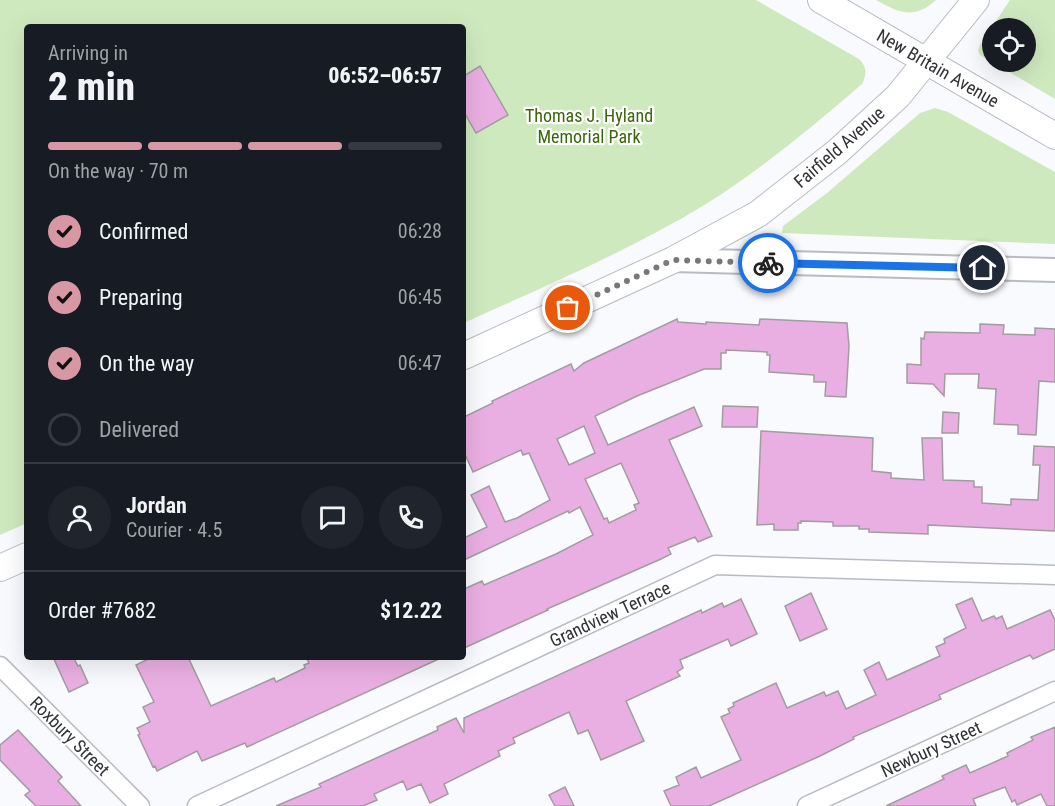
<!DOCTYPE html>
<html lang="en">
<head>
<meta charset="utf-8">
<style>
	:root { --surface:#171b24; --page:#20242c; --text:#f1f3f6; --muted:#9ea1a6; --line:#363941; --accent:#d898a3 }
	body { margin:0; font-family:"Roboto Condensed",sans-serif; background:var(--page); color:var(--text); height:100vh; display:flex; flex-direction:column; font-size:22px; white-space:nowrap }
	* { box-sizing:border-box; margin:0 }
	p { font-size:20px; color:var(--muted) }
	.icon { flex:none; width:33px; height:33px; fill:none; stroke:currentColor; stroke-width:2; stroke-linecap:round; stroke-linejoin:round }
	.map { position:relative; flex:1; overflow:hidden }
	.details { position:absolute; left:24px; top:24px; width:442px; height:636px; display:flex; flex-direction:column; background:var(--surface); border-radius:6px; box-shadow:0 6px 24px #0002 }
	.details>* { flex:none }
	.buttons { position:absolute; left:982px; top:18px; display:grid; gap:12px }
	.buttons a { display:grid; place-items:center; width:54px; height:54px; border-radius:50%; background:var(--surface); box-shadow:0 6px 24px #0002; font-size:30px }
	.pin { position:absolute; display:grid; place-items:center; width:51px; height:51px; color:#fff; margin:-26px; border:3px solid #fff; border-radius:50%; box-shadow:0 2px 6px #0007 }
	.courier { position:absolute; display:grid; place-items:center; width:60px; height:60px; margin:-30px; border:4px solid #1a73e8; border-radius:50%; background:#fff; color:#222; box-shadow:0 2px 8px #0007 }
	.head em { font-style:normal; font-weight:800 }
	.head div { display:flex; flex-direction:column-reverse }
	.head { display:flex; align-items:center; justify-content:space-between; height:102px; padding:0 24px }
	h1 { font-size:39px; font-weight:800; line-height:45px }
	.bar { display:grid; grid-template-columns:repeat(4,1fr); gap:9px 6px; align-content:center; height:72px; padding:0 24px }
	.bar i { height:8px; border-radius:4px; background:var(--line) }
	.bar .on { background:var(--accent) }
	.bar p { grid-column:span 4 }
	.line { display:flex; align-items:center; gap:15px; padding:0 24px; border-top:2px solid var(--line) }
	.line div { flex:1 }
	.round { display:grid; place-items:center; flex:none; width:63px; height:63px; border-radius:32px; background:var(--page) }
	ol { padding:0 24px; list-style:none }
	li { display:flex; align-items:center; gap:18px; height:66px }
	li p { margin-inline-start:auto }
	li .icon { padding:6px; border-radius:50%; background:var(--accent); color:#111; stroke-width:4 }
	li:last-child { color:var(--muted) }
	li i { width:33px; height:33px; border:3px solid var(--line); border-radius:50% }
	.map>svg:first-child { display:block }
	.green { fill:#cfe9bf; fill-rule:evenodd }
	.building { fill:#eaafe2; stroke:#a29ca1; stroke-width:1.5; fill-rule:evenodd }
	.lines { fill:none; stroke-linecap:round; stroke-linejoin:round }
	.minor-casing { stroke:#b8bbc1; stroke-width:21 }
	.tertiary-casing { stroke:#b8bbc1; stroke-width:26 }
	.secondary-casing { stroke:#b8bbc1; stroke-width:28 }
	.minor { stroke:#fff; stroke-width:18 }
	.tertiary { stroke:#fff; stroke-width:22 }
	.secondary { stroke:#fff; stroke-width:26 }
	.done { stroke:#77787b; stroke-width:6; stroke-dasharray:0 10.8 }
	.route { stroke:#1a73e8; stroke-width:8 }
	.labels { text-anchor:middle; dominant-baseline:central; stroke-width:4.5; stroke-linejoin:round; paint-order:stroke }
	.street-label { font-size:18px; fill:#313235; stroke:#fff }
	.park-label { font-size:18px; fill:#396609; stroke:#fff }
</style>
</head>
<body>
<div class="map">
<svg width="1055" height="806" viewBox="0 0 1055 806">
	<rect width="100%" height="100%" fill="#f8fafe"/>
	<!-- green -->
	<g class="green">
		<path d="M 0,0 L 756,0 L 859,59 C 867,67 867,74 862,84 C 812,127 762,169 706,204 C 629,251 545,286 464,323 L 464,27 L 27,27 L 27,523 L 0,535 Z"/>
		<path d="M 876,0 L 936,0 C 914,20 899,13 876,0 Z"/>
		<path d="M 1010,0 L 1055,0 L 1055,99 L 980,55 L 978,51 L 980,45 ZM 993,28 L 1026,28 L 1026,62 L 993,62 Z"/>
		<path d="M 935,108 L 948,112 L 1055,172 L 1055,244 L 782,233 L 783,226 L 827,193 L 920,113 Z"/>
	</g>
	<!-- building -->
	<g class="building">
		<path d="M 480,66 L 508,115 L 476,133 L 464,112 L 464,76 Z"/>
		<path d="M 677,319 L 678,322 L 706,324 L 706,322 L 759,325 L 760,319 L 847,323 L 849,346 L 846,397 L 825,396 L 826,382 L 814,382 L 814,375 L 769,372 L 770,355 L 767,355 L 767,352 L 726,350 L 726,353 L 721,353 L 721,369 L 704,369 L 637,396 L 595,416 L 608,445 L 694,407 L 702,426 L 669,440 L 712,536 L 698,542 L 695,537 L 668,548 L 671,554 L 661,559 L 547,609 L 548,610 L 464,648 L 464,589 L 482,581 L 484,585 L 556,554 L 593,535 L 580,507 L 569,513 L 568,511 L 464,560 L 464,538 L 487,527 L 471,495 L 489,486 L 505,522 L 517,518 L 550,500 L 529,453 L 523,455 L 521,450 L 473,472 L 464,452 L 464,417 L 493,403 L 492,401 L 571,364 L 574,371 L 584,363 ZM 584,426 L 595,453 L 569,465 L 557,439 ZM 621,463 L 639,503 L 634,505 L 636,510 L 609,523 L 607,518 L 604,519 L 585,479 Z"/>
		<path d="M 980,324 L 1004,325 L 1003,334 L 1035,335 L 1035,328 L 1055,329 L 1055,382 L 1039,381 L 1036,435 L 1018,434 L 1018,425 L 994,424 L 996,389 L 978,388 L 979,374 L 945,374 L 944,396 L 933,384 L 907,383 L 907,364 L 921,365 L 921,338 L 924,339 L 925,332 L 980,333 Z"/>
		<path d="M 723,406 L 758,407 L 757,427 L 722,427 Z"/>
		<path d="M 943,412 L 959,413 L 958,433 L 942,433 Z"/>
		<path d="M 761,431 L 873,438 L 872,471 L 891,473 L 891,478 L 924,480 L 922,438 L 942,438 L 943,480 L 974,481 L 974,487 L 982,487 L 982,503 L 1011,505 L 1011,499 L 1038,500 L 1040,465 L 1033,465 L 1034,446 L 1055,447 L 1055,531 L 928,525 L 928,534 L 869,532 L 869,529 L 859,529 L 859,526 L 833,526 L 833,522 L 801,521 L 801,523 L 798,523 L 798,530 L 774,530 L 774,524 L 757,525 Z"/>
		<path d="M 811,593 L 827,629 L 800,641 L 785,606 Z"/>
		<path d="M 972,598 L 982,621 L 994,616 L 996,619 L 1002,616 L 1007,629 L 1050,610 L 1055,620 L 1055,649 L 1033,659 L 1030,655 L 939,695 L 941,699 L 853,737 L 854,739 L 820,756 L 709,806 L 671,806 L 664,791 L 679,785 L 676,777 L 696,767 L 701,778 L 741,760 L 721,717 L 730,713 L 728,709 L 734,706 L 733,703 L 776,683 L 787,708 L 824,692 L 826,696 L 838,691 L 846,709 L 876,695 L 864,670 L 879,662 L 887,680 L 940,656 L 936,647 L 945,643 L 944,639 L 966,628 L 956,605 Z"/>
		<path d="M 741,599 L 757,634 L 731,646 L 728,639 L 680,660 L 683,668 L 677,672 L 680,676 L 626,701 L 644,741 L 601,760 L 588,730 L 578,734 L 569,712 L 513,738 L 515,743 L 498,751 L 500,756 L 444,784 L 448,794 L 430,803 L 421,784 L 407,790 L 403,781 L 374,794 L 377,800 L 363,806 L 276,806 L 321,787 L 319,784 L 438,730 L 437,727 L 456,718 L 464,733 L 464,718 L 701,610 L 702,613 L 722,603 L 724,607 Z"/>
		<path d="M 53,657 L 73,657 L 78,666 L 80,665 L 88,683 L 69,692 Z"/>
		<path d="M 152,657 L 188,657 L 211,706 L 274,678 L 276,682 L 305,668 L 304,665 L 309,663 L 306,657 L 443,657 L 247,747 L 245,743 L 202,761 L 197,751 L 157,771 L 155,766 L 153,767 L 138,735 L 140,734 L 137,728 L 150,722 L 143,707 L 154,702 L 136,665 Z"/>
		<path d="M 1055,727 L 1055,806 L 1047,806 L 1041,794 L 1017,805 L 1015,800 L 1012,802 L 1005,787 L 973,799 L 976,806 L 886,806 L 944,779 L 942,776 L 966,765 L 970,773 L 1008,756 L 1007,753 L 1033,740 L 1031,737 Z"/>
		<path d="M 18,730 L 62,777 L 58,781 L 81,806 L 36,806 L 25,795 L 30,791 L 0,760 L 0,745 Z"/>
		<path d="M 565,787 L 574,806 L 555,806 L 549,795 Z"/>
	</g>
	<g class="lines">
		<defs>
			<g id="minor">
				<path d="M 0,666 L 140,806"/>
				<path d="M 197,806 L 715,565 L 1055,575"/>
				<path d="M 807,806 L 1055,691"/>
			</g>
			<path id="tertiary" d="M 673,260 L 1055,270"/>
			<g id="secondary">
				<path d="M 821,0 L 1055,136"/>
				<path d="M 464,356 L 673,260 L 758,214 L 837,152 L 898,96 L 976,0"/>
				<path d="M 0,568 L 27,556"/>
			</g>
		</defs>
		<!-- minor casing -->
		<use href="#minor" class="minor-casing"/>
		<!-- tertiary casing -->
		<use href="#tertiary" class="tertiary-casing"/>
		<!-- secondary casing -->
		<use href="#secondary" class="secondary-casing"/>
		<!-- minor -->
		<use href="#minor" class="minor"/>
		<!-- tertiary -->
		<use href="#tertiary" class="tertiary"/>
		<!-- secondary -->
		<use href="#secondary" class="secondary"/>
	</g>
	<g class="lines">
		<!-- done -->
		<path class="done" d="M 568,308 L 673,260 L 768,263"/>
		<!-- route -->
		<path class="route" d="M 768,263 L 983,268"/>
	</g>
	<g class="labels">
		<!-- street labels -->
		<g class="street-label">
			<text transform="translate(938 68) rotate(30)">New Britain Avenue</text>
			<text transform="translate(839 147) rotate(-41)">Fairfield Avenue</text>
			<text transform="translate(610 614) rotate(-25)">Grandview Terrace</text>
			<text transform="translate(70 736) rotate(45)">Roxbury Street</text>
			<text transform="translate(931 749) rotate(-25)">Newbury Street</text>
		</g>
		<!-- park labels -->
		<g class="park-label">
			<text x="589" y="115">Thomas J. Hyland<tspan x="589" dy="21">Memorial Park</tspan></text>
		</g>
	</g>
</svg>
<div class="buttons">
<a><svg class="icon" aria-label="locate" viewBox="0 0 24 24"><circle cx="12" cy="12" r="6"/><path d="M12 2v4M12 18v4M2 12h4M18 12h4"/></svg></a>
</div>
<div class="pin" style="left:568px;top:308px;background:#ea580c"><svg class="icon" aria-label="bag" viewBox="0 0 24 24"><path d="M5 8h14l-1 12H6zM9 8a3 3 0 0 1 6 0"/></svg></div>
<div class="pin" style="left:983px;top:268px;background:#1f2937"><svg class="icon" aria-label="home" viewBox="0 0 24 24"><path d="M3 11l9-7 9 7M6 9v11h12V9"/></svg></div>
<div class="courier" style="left:768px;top:263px"><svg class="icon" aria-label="bike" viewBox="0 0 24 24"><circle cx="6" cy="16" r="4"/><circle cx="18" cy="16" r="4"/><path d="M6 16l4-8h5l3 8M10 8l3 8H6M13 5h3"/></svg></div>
<section class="details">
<div class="head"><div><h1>2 min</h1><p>Arriving in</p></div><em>06:52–06:57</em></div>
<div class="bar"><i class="on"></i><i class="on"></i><i class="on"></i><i></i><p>On the way · 70 m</p></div>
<ol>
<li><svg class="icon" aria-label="check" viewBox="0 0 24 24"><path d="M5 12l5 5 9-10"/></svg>Confirmed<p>06:28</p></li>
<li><svg class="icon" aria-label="check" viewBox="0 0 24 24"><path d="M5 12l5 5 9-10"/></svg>Preparing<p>06:45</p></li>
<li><svg class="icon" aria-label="check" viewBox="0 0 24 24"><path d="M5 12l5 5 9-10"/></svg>On the way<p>06:47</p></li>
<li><i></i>Delivered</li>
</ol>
<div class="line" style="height:108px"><a class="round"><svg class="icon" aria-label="person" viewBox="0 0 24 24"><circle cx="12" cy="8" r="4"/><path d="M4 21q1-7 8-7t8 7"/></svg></a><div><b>Jordan</b><p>Courier · 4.5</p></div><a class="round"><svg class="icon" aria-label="chat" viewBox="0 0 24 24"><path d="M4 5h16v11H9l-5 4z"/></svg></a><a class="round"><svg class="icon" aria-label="phone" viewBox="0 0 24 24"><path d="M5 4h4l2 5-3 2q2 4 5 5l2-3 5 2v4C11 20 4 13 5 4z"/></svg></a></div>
<div class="line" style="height:78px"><div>Order #7682</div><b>$12.22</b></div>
</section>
</div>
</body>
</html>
